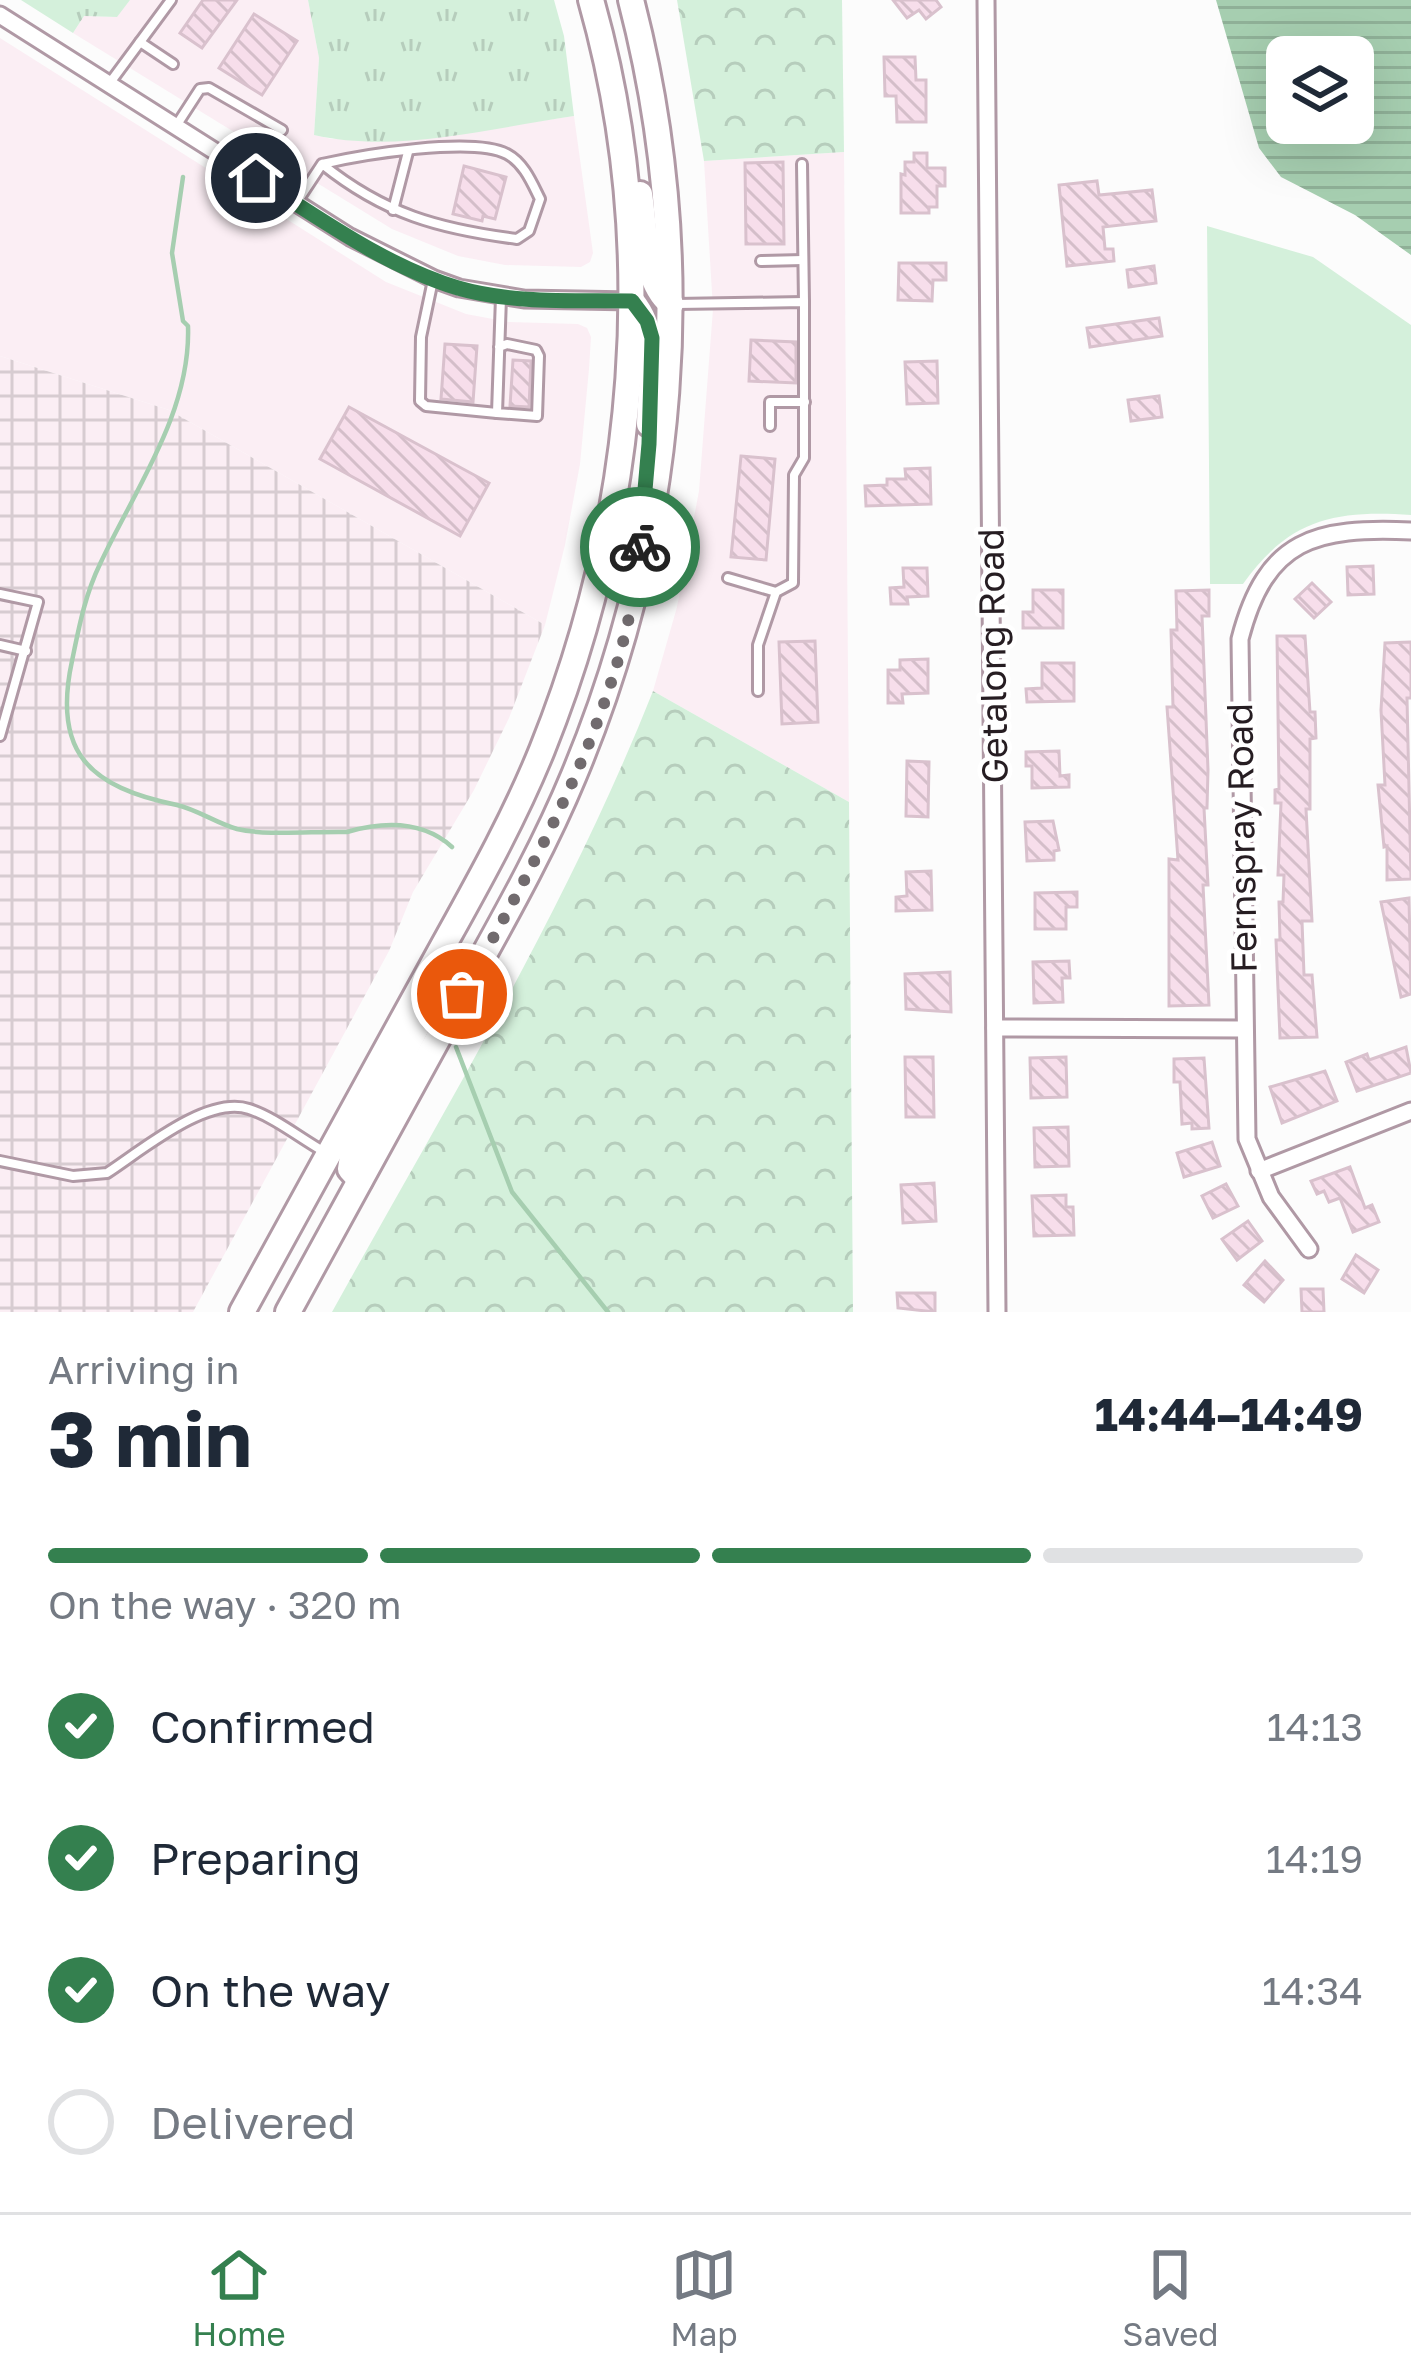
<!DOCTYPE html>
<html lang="en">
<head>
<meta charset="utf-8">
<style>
	:root { --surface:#fff; --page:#f2f2f3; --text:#1f2937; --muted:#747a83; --line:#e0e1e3; --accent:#34804f }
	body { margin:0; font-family:"Golos Text",sans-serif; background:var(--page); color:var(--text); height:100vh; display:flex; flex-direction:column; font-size:45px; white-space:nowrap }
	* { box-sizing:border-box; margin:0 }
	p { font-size:39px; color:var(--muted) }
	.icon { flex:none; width:66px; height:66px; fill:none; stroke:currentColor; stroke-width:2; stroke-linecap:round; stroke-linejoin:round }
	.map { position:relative; height:1312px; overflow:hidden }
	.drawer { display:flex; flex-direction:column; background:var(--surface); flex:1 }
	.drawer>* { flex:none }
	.fabs { position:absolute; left:1266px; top:36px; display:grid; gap:24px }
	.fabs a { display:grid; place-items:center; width:108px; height:108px; border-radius:18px; background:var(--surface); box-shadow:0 12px 48px #0002; font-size:60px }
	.pin { position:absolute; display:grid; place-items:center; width:102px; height:102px; color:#fff; margin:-51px; border:6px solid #fff; border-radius:50%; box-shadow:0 3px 12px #0007 }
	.courier { position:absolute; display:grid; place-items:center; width:120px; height:120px; margin:-60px; border:9px solid #34804f; border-radius:50%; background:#fff; color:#222; box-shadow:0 3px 15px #0007 }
	.summary em { font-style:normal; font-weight:700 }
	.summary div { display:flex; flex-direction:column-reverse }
	.summary { display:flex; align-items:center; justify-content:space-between; height:204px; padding:0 48px }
	h1 { font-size:78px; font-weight:700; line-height:90px }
	.bar { display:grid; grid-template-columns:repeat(4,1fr); gap:18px 12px; align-content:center; height:144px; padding:0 48px }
	.bar i { height:15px; border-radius:9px; background:var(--line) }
	.bar .selected { background:var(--accent) }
	.bar p { grid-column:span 4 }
	ol { padding:0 48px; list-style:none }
	li { display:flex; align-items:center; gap:36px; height:132px }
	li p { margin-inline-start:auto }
	li .icon { padding:12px; border-radius:50%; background:var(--accent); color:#fff; stroke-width:4 }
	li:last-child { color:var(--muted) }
	li i { width:66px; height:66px; border:6px solid var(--line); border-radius:50% }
	.dock { display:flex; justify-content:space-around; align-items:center; height:168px; border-top:3px solid var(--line); background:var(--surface); font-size:33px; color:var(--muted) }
	.dock a { display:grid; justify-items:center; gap:6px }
	.dock .selected { color:var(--accent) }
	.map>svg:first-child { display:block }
	.built { fill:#fbeef4 }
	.industrial { fill:url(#industrial-grid) }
	.grass { fill:url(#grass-tufts) }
	.forest { fill:url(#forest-crowns) }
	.pitch { fill:#d4f0db }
	.water { fill:url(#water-rules); fill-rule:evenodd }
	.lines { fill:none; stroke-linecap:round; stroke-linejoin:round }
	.stream { stroke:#a6ceb0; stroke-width:4.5 }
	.building { fill:url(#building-back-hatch); stroke:#d9c1cd; stroke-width:3 }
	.lane-casing { stroke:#b099a5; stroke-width:14 }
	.street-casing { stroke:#b099a5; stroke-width:21 }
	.primary-casing { stroke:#b099a5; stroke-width:30 }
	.lane { stroke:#fff; stroke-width:8 }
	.street { stroke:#fff; stroke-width:15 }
	.primary { stroke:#fff; stroke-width:24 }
	.done { stroke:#716b6e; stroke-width:12; stroke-dasharray:0 21.6 }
	.route { stroke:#34804f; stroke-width:15 }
	.labels { text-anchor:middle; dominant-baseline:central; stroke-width:9; stroke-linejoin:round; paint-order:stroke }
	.street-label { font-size:36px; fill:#261d22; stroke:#fff }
</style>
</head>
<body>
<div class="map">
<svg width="1411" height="1312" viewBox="0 0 1411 1312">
	<defs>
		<pattern id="industrial-grid" width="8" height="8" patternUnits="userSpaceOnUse" patternTransform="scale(3)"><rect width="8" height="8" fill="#fbeef4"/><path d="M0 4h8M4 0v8" fill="none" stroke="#d7ccd1"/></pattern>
		<pattern id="grass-tufts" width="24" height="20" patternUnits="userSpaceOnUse" patternTransform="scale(3)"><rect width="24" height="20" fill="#d4f0db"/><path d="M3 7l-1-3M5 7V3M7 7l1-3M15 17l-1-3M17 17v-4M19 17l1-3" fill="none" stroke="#b6cdbc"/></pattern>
		<pattern id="forest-crowns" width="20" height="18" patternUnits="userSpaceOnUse" patternTransform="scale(3)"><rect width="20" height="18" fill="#d4f0db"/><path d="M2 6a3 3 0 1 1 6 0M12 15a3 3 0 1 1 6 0" fill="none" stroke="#b6cdbc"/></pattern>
		<pattern id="water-rules" width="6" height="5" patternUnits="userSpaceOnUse" patternTransform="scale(3)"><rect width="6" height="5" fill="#a6ceb0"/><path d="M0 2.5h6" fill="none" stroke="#8fb097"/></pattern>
		<pattern id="building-back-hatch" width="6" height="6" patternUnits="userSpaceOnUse" patternTransform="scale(3)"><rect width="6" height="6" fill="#f7deeb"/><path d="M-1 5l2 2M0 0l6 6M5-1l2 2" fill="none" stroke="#d4bec9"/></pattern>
	</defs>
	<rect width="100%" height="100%" fill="#fcfcfc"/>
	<!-- built -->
	<g class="built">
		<path d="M 130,0 L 308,0 L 319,58 L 314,135 L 332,139 L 412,140 L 574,116 L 593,253 L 590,262 L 581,267 L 505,265 L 458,256 L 392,229 L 73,33 L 84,16 L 116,17 Z"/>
		<path d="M 0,38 L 386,282 L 466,314 L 509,322 L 578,324 L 587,328 L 591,337 L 589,369 L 580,464 L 565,545 L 545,625 L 169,410 L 0,356 Z"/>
		<path d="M 844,152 L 849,802 L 653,691 L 677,607 L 699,491 L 713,309 L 704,161 Z"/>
	</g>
	<!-- industrial -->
	<path class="industrial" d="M 0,356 L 169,410 L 545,625 L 509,718 L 474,790 L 413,892 L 389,951 L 193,1312 L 0,1312 Z"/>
	<!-- grass -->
	<g class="grass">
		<path d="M 21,0 L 130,0 L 117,17 L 84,16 L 73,33 Z"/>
		<path d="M 308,0 L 554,0 L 564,36 L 574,116 C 491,128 397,154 314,135 L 319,58 Z"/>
	</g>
	<!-- forest -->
	<g class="forest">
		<path d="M 677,0 L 842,0 L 844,152 L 704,161 Z"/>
		<path d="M 653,691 L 849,802 L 853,1312 L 332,1312 C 445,1108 567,908 653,691 Z"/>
	</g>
	<!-- pitch -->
	<path class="pitch" d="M 1207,226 L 1313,257 L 1411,325 L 1411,515 C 1335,510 1289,519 1243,584 L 1210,584 Z"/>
	<!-- water -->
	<path class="water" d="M 1216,0 L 1411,0 L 1411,255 L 1355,215 L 1281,177 L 1259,148 ZM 1287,57 L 1353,57 L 1353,123 L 1287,123 Z"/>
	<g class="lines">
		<!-- stream -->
		<g class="stream">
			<path d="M 183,177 L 172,253 L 183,321 L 188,326 C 191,412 135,489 100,564 C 85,595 79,627 72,661 C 52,753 90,787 177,805 C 198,810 216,823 237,829 C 267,836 314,831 347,832 C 382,822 422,820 452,847"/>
			<path d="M 456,1047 L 512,1192 L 608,1312"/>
		</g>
	</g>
	<!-- building -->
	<g class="building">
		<path d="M 203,0 L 237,0 L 202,48 L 180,33 Z"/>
		<path d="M 893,0 L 936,0 L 941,7 L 926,19 L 919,10 L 907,18 Z"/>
		<path d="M 254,14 L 297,41 L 262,95 L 219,68 Z"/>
		<path d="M 884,57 L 915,57 L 916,80 L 926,80 L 926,122 L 897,122 L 896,96 L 885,96 Z"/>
		<path d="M 914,153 L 927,153 L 927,168 L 945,168 L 945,186 L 937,186 L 937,207 L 929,207 L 929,213 L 901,213 L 901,174 L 905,175 L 905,162 L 914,162 Z"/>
		<path d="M 783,162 L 784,244 L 746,244 L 745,163 Z"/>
		<path d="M 464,166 L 506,177 L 495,219 L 483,216 L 482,221 L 453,214 Z"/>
		<path d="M 1097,181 L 1099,195 L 1152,190 L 1156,221 L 1103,227 L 1105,249 L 1113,249 L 1114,261 L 1067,266 L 1059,185 Z"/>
		<path d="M 899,263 L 946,263 L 946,280 L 933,280 L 932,301 L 898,300 Z"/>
		<path d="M 1154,266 L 1156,283 L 1129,287 L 1127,270 Z"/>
		<path d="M 1159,318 L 1162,336 L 1090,347 L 1087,328 Z"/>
		<path d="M 751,340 L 796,342 L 796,383 L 749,381 Z"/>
		<path d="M 445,344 L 477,346 L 473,402 L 441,399 Z"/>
		<path d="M 513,360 L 531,361 L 529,407 L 510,406 Z"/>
		<path d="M 937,361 L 938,403 L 907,404 L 905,362 Z"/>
		<path d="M 1159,396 L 1162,417 L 1131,421 L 1128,400 Z"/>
		<path d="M 349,407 L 489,483 L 460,536 L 320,459 Z"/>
		<path d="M 741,456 L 775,459 L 766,560 L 731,557 Z"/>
		<path d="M 930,468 L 931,504 L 866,506 L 865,486 L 887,485 L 887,479 L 906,479 L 905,469 Z"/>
		<path d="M 1373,566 L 1374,594 L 1348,595 L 1347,567 Z"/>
		<path d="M 903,568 L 927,568 L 928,596 L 907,597 L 908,604 L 891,604 L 890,588 L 904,587 Z"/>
		<path d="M 1312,583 L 1331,602 L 1314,618 L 1295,599 Z"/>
		<path d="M 1033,590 L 1063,590 L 1063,628 L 1023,628 L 1023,612 L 1033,612 Z"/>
		<path d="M 1209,590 L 1209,616 L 1202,616 L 1208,770 L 1207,808 L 1204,808 L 1208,885 L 1203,885 L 1209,1005 L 1169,1006 L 1169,859 L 1178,860 L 1167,707 L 1173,707 L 1171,630 L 1177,630 L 1176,591 Z"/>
		<path d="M 1277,636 L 1305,636 L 1310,712 L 1315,712 L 1316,738 L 1310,739 L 1310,809 L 1306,809 L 1312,921 L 1302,921 L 1304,975 L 1312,975 L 1317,1037 L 1280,1038 L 1276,940 L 1280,940 L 1279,902 L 1283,902 L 1284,875 L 1278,875 L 1281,803 L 1275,803 L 1275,790 L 1279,789 Z"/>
		<path d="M 815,641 L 818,722 L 782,724 L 779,642 Z"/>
		<path d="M 1411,642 L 1411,698 L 1407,698 L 1411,879 L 1387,880 L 1387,846 L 1384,847 L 1378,785 L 1385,785 L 1381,710 L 1385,643 Z"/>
		<path d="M 928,659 L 928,693 L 902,694 L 903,703 L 888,703 L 888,670 L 900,670 L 900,660 Z"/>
		<path d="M 1042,663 L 1074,663 L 1074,701 L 1027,702 L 1026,689 L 1042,688 Z"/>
		<path d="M 1059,751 L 1060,776 L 1069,775 L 1069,787 L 1032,788 L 1032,766 L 1026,766 L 1026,752 Z"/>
		<path d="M 907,761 L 929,762 L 928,817 L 906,816 Z"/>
		<path d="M 1053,821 L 1059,850 L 1054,851 L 1054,860 L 1027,861 L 1025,822 Z"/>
		<path d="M 931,871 L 932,910 L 896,911 L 896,897 L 907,896 L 906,872 Z"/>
		<path d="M 1077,892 L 1077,907 L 1066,907 L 1066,929 L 1035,929 L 1035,893 Z"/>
		<path d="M 1409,898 L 1411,994 L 1401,997 L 1381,902 Z"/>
		<path d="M 1069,961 L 1070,978 L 1062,978 L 1063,1002 L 1034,1003 L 1033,962 Z"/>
		<path d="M 950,972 L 951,1012 L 906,1009 L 905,974 Z"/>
		<path d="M 1406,1047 L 1411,1073 L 1357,1091 L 1346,1062 L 1367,1054 L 1369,1060 Z"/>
		<path d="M 905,1057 L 933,1057 L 934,1117 L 906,1117 Z"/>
		<path d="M 1066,1057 L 1067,1097 L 1031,1098 L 1030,1058 Z"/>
		<path d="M 1204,1058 L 1209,1128 L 1192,1129 L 1192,1123 L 1182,1124 L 1180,1082 L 1174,1082 L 1174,1059 Z"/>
		<path d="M 1325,1071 L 1337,1101 L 1282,1123 L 1270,1087 Z"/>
		<path d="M 1068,1127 L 1069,1166 L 1035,1167 L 1034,1128 Z"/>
		<path d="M 1212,1142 L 1220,1166 L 1184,1177 L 1177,1153 Z"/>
		<path d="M 1350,1167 L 1365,1208 L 1372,1205 L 1379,1222 L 1353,1232 L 1340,1198 L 1329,1202 L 1324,1191 L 1317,1194 L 1311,1181 Z"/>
		<path d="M 934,1183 L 936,1221 L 903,1223 L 901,1185 Z"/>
		<path d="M 1226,1184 L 1238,1206 L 1213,1218 L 1202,1196 Z"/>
		<path d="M 1066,1195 L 1066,1207 L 1073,1207 L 1074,1235 L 1034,1236 L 1032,1196 Z"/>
		<path d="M 1248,1221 L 1262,1241 L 1237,1260 L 1222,1239 Z"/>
		<path d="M 1356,1255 L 1378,1270 L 1364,1293 L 1342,1279 Z"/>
		<path d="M 1265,1261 L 1283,1280 L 1264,1302 L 1244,1285 Z"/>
		<path d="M 1301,1289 L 1323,1289 L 1324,1312 L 1302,1312 Z"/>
		<path d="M 897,1293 L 935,1293 L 935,1312 L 898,1308 Z"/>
	</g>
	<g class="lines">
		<defs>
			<g id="lane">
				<path d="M 140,42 L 173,64"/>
				<path d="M 109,84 L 171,0"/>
				<path d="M 176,126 L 200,89 L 209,88 L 282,130"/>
				<path d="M 802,164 L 804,302"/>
				<path d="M 297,202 L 322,164 C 361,155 473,136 507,154 C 524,163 532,183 540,199 L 529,231 L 517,239 C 439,229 384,214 322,164"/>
				<path d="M 393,210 L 408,152"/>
				<path d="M 761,261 L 803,260"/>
				<path d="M 433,280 L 421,337 L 420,401 L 426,406 L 497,413"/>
				<path d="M 676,304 L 804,302 L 804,458 L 794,475 L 793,583 L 776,592 L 758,645 L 758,691"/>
				<path d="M 499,347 L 507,344 L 536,350 L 539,356 L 537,416 L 497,413 L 501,297"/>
				<path d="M 770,426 L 770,402 L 805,402"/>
				<path d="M 728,578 L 776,592"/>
				<path d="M 0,594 L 38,602 L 0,736"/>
				<path d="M 0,645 L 26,651"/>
				<path d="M 0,1161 L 73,1176 L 107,1173 C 141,1151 207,1095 249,1109 C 274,1117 300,1138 323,1151"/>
			</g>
			<g id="street">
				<path d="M 986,0 L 997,1312"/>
				<path d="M 0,15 L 350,237 L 434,279 L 459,288 L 524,299 L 632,301"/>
				<path d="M 995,1028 L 1243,1029"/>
				<path d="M 1259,1171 L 1411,1111"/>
				<path d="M 1309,1249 L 1271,1197 L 1247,1139 L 1240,639 C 1266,538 1316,527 1411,531"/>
			</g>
			<g id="primary">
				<path d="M 640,194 C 646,229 642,280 671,304"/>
				<path d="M 632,301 C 661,336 650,381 649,424"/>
				<path d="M 360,1180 L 350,1169 L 353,1150 L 440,983"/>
				<path d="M 242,1312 C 304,1201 365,1089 426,977 C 467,902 510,829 542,750 C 637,514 661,246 591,0"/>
				<path d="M 288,1312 C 343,1211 399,1110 454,1009 C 496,932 541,855 574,775 C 677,529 698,258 631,0"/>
			</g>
		</defs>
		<!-- lane casing -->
		<use href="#lane" class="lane-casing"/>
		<!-- street casing -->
		<use href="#street" class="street-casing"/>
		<!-- primary casing -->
		<use href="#primary" class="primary-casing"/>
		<!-- lane -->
		<use href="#lane" class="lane"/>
		<!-- street -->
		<use href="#street" class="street"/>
		<!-- primary -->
		<use href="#primary" class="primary"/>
	</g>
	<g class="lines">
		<!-- done -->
		<path class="done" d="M 462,994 C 537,859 626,704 640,547"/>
		<!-- route -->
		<path class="route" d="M 256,178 C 319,218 385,266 458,288 C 513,304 575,300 632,301 L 647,321 L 652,338 L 649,444 L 640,547"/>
	</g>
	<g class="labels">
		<!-- street labels -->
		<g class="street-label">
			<text transform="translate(992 656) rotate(-91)">Getalong Road</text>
			<text transform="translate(1241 838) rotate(-91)">Fernspray Road</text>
		</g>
	</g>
</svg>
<div class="fabs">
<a><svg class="icon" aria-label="layers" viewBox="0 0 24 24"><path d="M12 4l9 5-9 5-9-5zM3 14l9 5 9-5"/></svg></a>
</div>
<div class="pin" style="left:462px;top:994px;background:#ea580c"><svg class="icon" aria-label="bag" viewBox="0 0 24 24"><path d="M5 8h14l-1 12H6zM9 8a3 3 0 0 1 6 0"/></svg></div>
<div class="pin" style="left:256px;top:178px;background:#1f2937"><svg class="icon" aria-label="home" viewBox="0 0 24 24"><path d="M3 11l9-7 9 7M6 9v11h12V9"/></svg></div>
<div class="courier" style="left:640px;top:547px"><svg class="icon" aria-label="bike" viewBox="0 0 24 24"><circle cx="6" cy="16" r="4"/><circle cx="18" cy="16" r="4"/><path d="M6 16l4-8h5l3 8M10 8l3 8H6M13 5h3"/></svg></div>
</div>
<section class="drawer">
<div class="summary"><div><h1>3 min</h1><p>Arriving in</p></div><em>14:44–14:49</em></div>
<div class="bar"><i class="selected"></i><i class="selected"></i><i class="selected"></i><i></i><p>On the way · 320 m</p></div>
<ol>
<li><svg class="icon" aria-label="check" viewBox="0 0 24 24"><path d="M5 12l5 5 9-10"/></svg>Confirmed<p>14:13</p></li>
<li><svg class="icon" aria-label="check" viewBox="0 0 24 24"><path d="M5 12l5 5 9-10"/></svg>Preparing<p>14:19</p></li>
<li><svg class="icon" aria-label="check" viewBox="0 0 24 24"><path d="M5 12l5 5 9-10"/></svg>On the way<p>14:34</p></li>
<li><i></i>Delivered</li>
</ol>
</section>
<nav class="dock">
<a class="selected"><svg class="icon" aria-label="home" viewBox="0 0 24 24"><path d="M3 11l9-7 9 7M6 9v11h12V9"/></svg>Home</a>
<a><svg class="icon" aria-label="map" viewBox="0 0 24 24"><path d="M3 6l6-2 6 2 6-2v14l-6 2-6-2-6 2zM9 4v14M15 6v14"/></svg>Map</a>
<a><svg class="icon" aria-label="saved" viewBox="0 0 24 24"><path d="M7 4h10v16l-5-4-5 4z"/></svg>Saved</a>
</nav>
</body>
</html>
